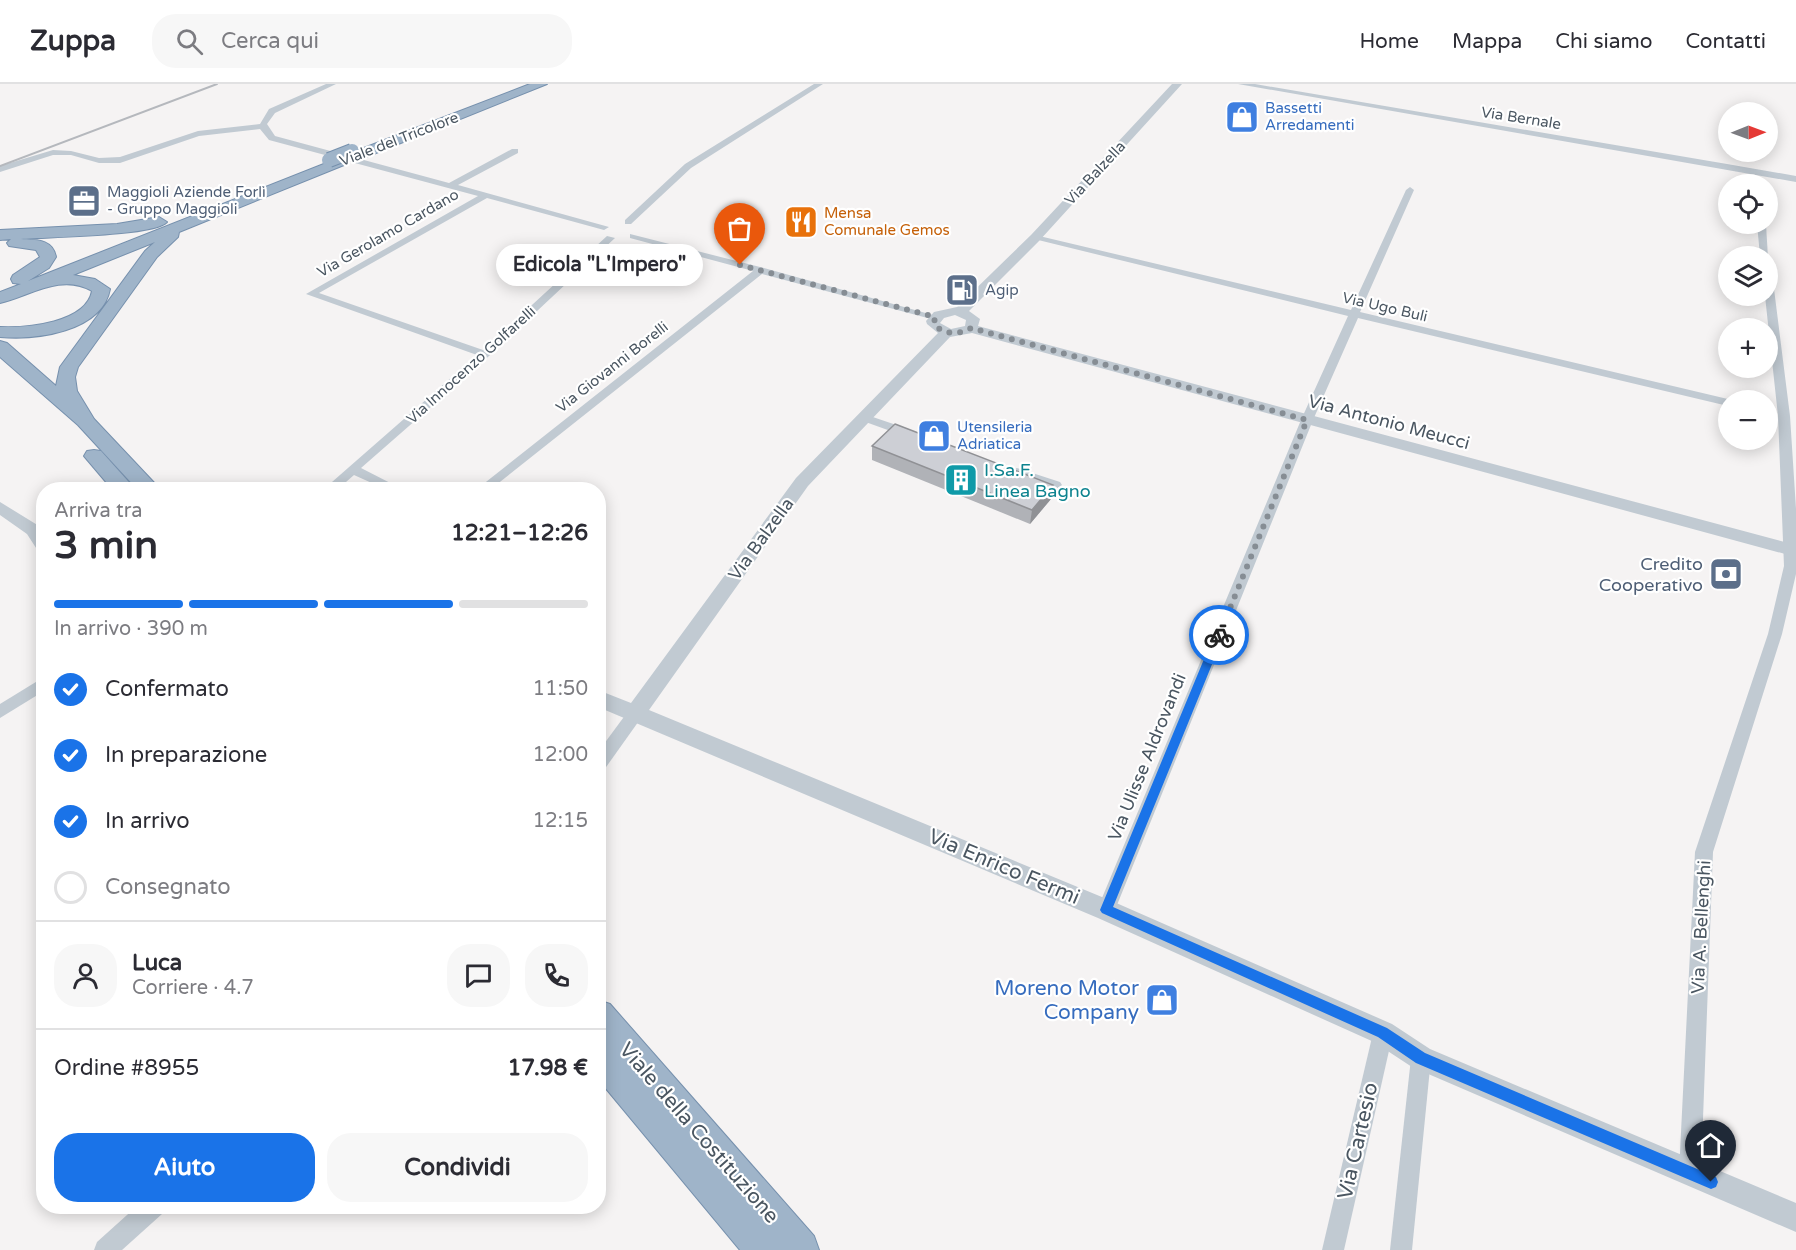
<!DOCTYPE html>
<html lang="it">
<head>
<meta charset="utf-8">
<style>
	:root { --surface:#fff; --page:#f7f7f7; --text:#2b2b33; --muted:#7c7c81; --line:#e1e1e2; --accent:#1a73e8 }
	body { margin:0; font-family:"Varela Round",sans-serif; background:var(--page); color:var(--text); height:100vh; display:flex; flex-direction:column; font-size:22px; white-space:nowrap }
	* { box-sizing:border-box; margin:0 }
	p { font-size:20px; color:var(--muted) }
	.icon { flex:none; width:33px; height:33px; fill:none; stroke:currentColor; stroke-width:2; stroke-linecap:round; stroke-linejoin:round }
	.map { position:relative; flex:1; overflow:hidden }
	.sheet { position:absolute; left:36px; top:398px; width:570px; height:732px; display:flex; flex-direction:column; background:var(--surface); border-radius:24px; box-shadow:0 3px 15px #0003 }
	.sheet>* { flex:none }
	.needle { width:39px; rotate:89deg }
	.fabs { position:absolute; left:1718px; top:18px; display:grid; gap:12px }
	.fabs a { display:grid; place-items:center; width:60px; height:60px; border-radius:50%; background:var(--surface); box-shadow:0 3px 15px #0003; font-size:30px }
	.pin { position:absolute; display:grid; place-items:center; width:51px; height:51px; color:#fff; margin:-62px -26px; border-radius:50% 50% 50% 0; rotate:-45deg; box-shadow:0 0 6px #0007 }
	.pin .icon { rotate:45deg }
	.courier { position:absolute; display:grid; place-items:center; width:60px; height:60px; margin:-30px; border:4px solid #1a73e8; border-radius:50%; background:#fff; color:#222; box-shadow:0 2px 8px #0007 }
	.bubble { position:absolute; height:42px; border-radius:21px; background:var(--surface); box-shadow:0 3px 15px #0003; font-size:20px; font-weight:700; line-height:42px; text-align:center }
	.head em { font-style:normal; font-weight:700 }
	.head div { display:flex; flex-direction:column-reverse }
	.head { display:flex; align-items:center; justify-content:space-between; height:102px; padding:0 18px }
	h1 { font-size:39px; font-weight:700; line-height:45px }
	.bar { display:grid; grid-template-columns:repeat(4,1fr); gap:9px 6px; align-content:center; height:72px; padding:0 18px }
	.bar i { height:8px; border-radius:4px; background:var(--line) }
	.bar .on { background:var(--accent) }
	.bar p { grid-column:span 4 }
	.line { display:flex; align-items:center; gap:15px; padding:0 18px; border-top:2px solid var(--line) }
	.line div { flex:1 }
	.round { display:grid; place-items:center; flex:none; width:63px; height:63px; border-radius:24px; background:var(--page) }
	ol { padding:0 18px; list-style:none }
	li { display:flex; align-items:center; gap:18px; height:66px }
	li p { margin-inline-start:auto }
	li .icon { padding:6px; border-radius:50%; background:var(--accent); color:#fff; stroke-width:4 }
	li:last-child { color:var(--muted) }
	li i { width:33px; height:33px; border:3px solid var(--line); border-radius:50% }
	.action { display:flex; gap:12px; margin-top:auto; padding:12px 18px }
	.action a { flex:1; height:69px; border-radius:24px; background:var(--accent); color:#fff; font-size:24px; font-weight:700; line-height:69px; text-align:center }
	.action a+a { background:var(--page); color:var(--text) }
	header { display:flex; align-items:center; gap:36px; box-sizing:border-box; height:84px; padding:0 30px; background:var(--surface); border-bottom:2px solid var(--line) }
	header strong { font-size:28px }
	nav { display:flex; gap:33px; margin-inline-start:auto; font-size:21px }
	.search { width:420px; height:54px; background:var(--page); display:flex; align-items:center; gap:15px; box-sizing:border-box; padding:0 21px; border-radius:24px; color:var(--muted); font-size:22px }
	.map>svg:first-child { display:block }
	.lines { fill:none; stroke-linecap:round; stroke-linejoin:round }
	.trunk-casing { stroke:#7690ad; stroke-width:2 }
	.minor { fill:#c1cad2; fill-rule:evenodd }
	.tertiary { fill:#c1cad2; fill-rule:evenodd }
	.trunk { fill:#9fb4c9; fill-rule:evenodd }
	.rail { stroke:#b5b8bd; stroke-width:2 }
	.trunk-bridge-casing { stroke:#7690ad; stroke-width:16; stroke-linecap:butt }
	.trunk-bridge { stroke:#9fb4c9; stroke-width:14 }
	.wall { fill:#b0b2b7 }
	.shaded-wall { fill:#909195 }
	.building { fill:#cdcfd5; stroke:#909195; stroke-width:1.5 }
	.route { fill:#1a73e8 }
	.done { stroke:#868d94; stroke-width:6; stroke-dasharray:0 10.8 }
	.labels { text-anchor:middle; dominant-baseline:central; stroke-width:4.5; stroke-linejoin:round; paint-order:stroke }
	.far-shop-label { font-size:15px; fill:#366cbe; stroke:#fff; text-anchor:start }
	.far-street-label { font-size:15px; fill:#4a5661; stroke:#fff }
	.far-service-label { font-size:15px; fill:#4e5e75; stroke:#fff; text-anchor:start }
	.far-food-label { font-size:15px; fill:#c56008; stroke:#fff; text-anchor:start }
	.street-label { font-size:18px; fill:#4a5661; stroke:#fff }
	.culture-label { font-size:18px; fill:#0d838f; stroke:#fff; text-anchor:start }
	.service-label { font-size:18px; fill:#4e5e75; stroke:#fff; text-anchor:end }
	.near-street-label { font-size:21px; fill:#4a5661; stroke:#fff }
	.near-shop-label { font-size:21px; fill:#366cbe; stroke:#fff; text-anchor:end }
</style>
</head>
<body>
<header>
<strong>Zuppa</strong>
<div class="search"><svg class="icon" aria-label="search" viewBox="0 0 24 24"><circle cx="10" cy="10" r="6"/><path d="M15 15l6 6"/></svg>Cerca qui</div>
<nav><a>Home</a><a>Mappa</a><a>Chi siamo</a><a>Contatti</a></nav>
</header>
<div class="map">
<svg width="1796" height="1166" viewBox="0 0 1796 1166">
	<rect width="100%" height="100%" fill="#f5f3f3"/>
	<g class="lines">
		<defs>
			<g id="trunk">
				<path d="M 530,0 L 547,0 L 366,73 L 356,73 L 354,70 L 356,67 Z"/>
				<path d="M 339,74 L 344,75 L 346,78 L 344,81 L 179,148 L 178,153 L 157,173 L 78,283 L 75,293 L 77,307 L 94,335 L 160,405 L 137,405 L 78,341 L 0,273 L 0,257 L 7,259 L 56,302 L 60,283 L 145,167 L 155,158 L 73,191 L 95,195 L 110,205 C 102,248 36,256 0,253 L 0,243 C 27,244 86,239 92,207 C 61,189 30,212 0,219 L 0,208 L 21,200 L 13,199 L 11,195 L 13,191 L 40,173 L 36,166 L 9,162 L 7,159 L 11,155 L 0,156 L 0,146 L 117,140 L 159,133 L 167,138 C 155,152 45,153 21,155 C 36,156 53,155 56,173 L 49,184 L 28,197 Z"/>
				<path d="M 94,366 L 101,367 L 135,405 L 112,405 L 84,372 L 87,367 Z"/>
				<path d="M 598,916 L 610,920 L 814,1152 L 819,1166 L 740,1166 L 598,995 Z"/>
			</g>
		</defs>
		<!-- trunk casing -->
		<use href="#trunk" class="trunk-casing"/>
		<!-- minor -->
		<g class="minor">
			<path d="M 326,0 L 336,0 L 275,29 L 267,40 L 275,52 L 449,99 L 512,65 L 518,65 L 518,69 L 458,101 L 609,143 L 604,146 L 487,114 L 319,209 L 483,266 L 607,152 L 615,154 L 489,272 L 361,384 L 402,405 L 385,405 L 354,391 L 338,405 L 324,405 L 477,271 L 306,210 L 478,112 L 269,56 L 260,45 L 199,52 L 120,79 L 99,79 L 71,71 L 53,71 L 0,88 L 0,82 L 53,66 L 71,67 L 99,74 L 120,73 L 198,47 L 260,40 L 269,25 Z"/>
			<path d="M 814,0 L 823,0 L 691,84 L 631,140 L 625,140 L 625,136 L 685,80 Z"/>
			<path d="M 1238,0 L 1255,0 L 1727,80 L 1796,92 L 1796,98 Z"/>
			<path d="M 1410,103 L 1414,106 L 1360,228 L 1732,316 L 1728,316 L 1728,322 L 1358,234 L 1313,336 L 1115,826 L 1112,832 L 1106,834 L 1100,832 L 1097,826 L 1301,336 L 1348,232 L 1030,154 L 1035,151 L 1351,226 L 1406,106 Z"/>
			<path d="M 1757,140 L 1766,140 L 1768,174 L 1760,172 Z"/>
			<path d="M 630,150 L 764,184 L 940,233 L 935,236 L 762,190 L 491,405 L 477,405 L 753,187 L 630,154 Z"/>
			<path d="M 1767,186 L 1772,189 L 1790,332 L 1796,425 L 1796,490 L 1782,550 L 1713,768 L 1701,1088 L 1698,1096 L 1690,1099 L 1682,1096 L 1679,1088 L 1695,768 L 1768,550 L 1784,482 L 1778,332 L 1765,212 L 1767,212 Z"/>
			<path d="M 864,330 L 914,347 L 916,350 L 910,354 L 860,336 L 858,334 Z"/>
			<path d="M 1017,384 L 1060,398 L 1062,401 L 1056,405 L 1013,391 L 1011,388 L 1013,385 Z"/>
			<path d="M 44,593 L 44,607 L 0,634 L 0,620 Z"/>
			<path d="M 635,624 L 641,626 L 643,630 L 641,634 L 604,686 L 598,687 L 598,668 L 629,626 Z"/>
			<path d="M 1383,939 L 1390,942 L 1393,949 L 1344,1166 L 1322,1166 L 1373,949 L 1376,942 Z"/>
			<path d="M 1421,964 L 1428,967 L 1431,974 L 1412,1166 L 1390,1166 L 1411,974 L 1414,967 Z"/>
			<path d="M 137,1122 L 165,1122 L 162,1130 L 122,1166 L 94,1166 L 97,1158 Z"/>
		</g>
		<!-- tertiary -->
		<g class="tertiary">
			<path d="M 1172,0 L 1182,0 L 1039,157 L 969,227 L 980,235 L 978,242 L 1796,461 L 1796,473 L 972,249 L 950,253 L 808,402 L 649,626 L 1114,818 L 1392,940 L 1430,965 L 1796,1119 L 1796,1148 L 1412,983 L 1374,958 L 1098,834 L 598,623 L 598,606 L 631,619 L 796,394 L 938,249 L 927,240 L 926,237 L 934,228 L 957,223 L 1031,151 ZM 955,231 L 966,236 L 965,242 L 951,245 L 940,239 L 944,234 Z"/>
			<path d="M 0,418 L 39,442 L 44,449 L 44,469 L 38,467 L 27,450 L 0,431 Z"/>
		</g>
		<!-- trunk -->
		<use href="#trunk" class="trunk"/>
		<!-- rail -->
		<path class="rail" d="M 0,82 L 217,0"/>
		<defs>
			<path id="trunk-bridge" d="M 329,76 L 352,67"/>
		</defs>
		<!-- trunk-bridge casing -->
		<use href="#trunk-bridge" class="trunk-bridge-casing"/>
		<!-- trunk-bridge -->
		<use href="#trunk-bridge" class="trunk-bridge"/>
	</g>
	<!-- wall -->
	<path class="wall" d="M 872,362 L 1053,401 L 1051,415 L 1030,440 L 872,376 Z"/>
	<!-- shaded-wall -->
	<path class="shaded-wall" d="M 1053,401 L 1051,415 L 1030,440 L 1032,426 Z"/>
	<!-- building -->
	<path class="building" d="M 895,340 L 1053,401 L 1032,426 L 872,362 Z"/>
	<!-- route -->
	<path class="route" d="M 1219,547 L 1224,551 L 1113,823 L 1387,944 L 1425,969 L 1716,1093 L 1718,1098 L 1716,1103 L 1711,1105 L 1416,979 L 1378,953 L 1102,829 L 1100,826 L 1214,551 Z"/>
	<g class="lines">
		<!-- done -->
		<path class="done" d="M 740,181 L 935,233 L 934,240 C 943,251 959,251 971,244 L 1307,336 L 1219,551"/>
	</g>
	<!-- icons -->
	<defs>
		<symbol id="shop-square" viewBox="-11 -11 22 22"><rect x="-9" y="-9" width="18" height="18" rx="4" fill="#3f7fe0" stroke="#fff"/><path d="M-5-2.5h2.3a2.7 3.5 0 0 1 5.4 0H5L5.5 6h-11ZM-1.5-2.5h3a1.5 2.3 0 0 0-3 0Z" fill="#fff"/></symbol>
		<symbol id="office-square" viewBox="-11 -11 22 22"><rect x="-9" y="-9" width="18" height="18" rx="4" fill="#5c6f8a" stroke="#fff"/><path d="M-6-3h4V-5.5h4V-3h4V5H-6ZM-1-4.5V-3h2v-1.5ZM-6 0V1H6V0Z" fill="#fff"/></symbol>
		<symbol id="restaurant-square" viewBox="-11 -11 22 22"><rect x="-9" y="-9" width="18" height="18" rx="4" fill="#e8710a" stroke="#fff"/><path d="M-5-6h1v4h1v-4h1v4h1v-4h1v5L-1.5 .5V6h-2V.5L-5-1ZM5-6V6H3V1.5H1.5Q1.5-4 5-6Z" fill="#fff"/></symbol>
		<symbol id="fuel-square" viewBox="-11 -11 22 22"><rect x="-9" y="-9" width="18" height="18" rx="4" fill="#5c6f8a" stroke="#fff"/><path d="M-5.5-6h7V0h2V4h1.3V-2.5L3-4.5l.8-.8L6-3V5H2.5V1h-1V6h-7ZM-4.2-4.7v3.2H.2V-4.7Z" fill="#fff"/></symbol>
		<symbol id="building-square" viewBox="-11 -11 22 22"><rect x="-9" y="-9" width="18" height="18" rx="4" fill="#0f9aa8" stroke="#fff"/><path d="M-4-6H4V6H1V3H-1V6H-4ZM-2.5-4.3h1.7v1.8h-1.7ZM.8-4.3h1.7v1.8H.8ZM-2.5-1h1.7V.8h-1.7ZM.8-1h1.7V.8H.8Z" fill="#fff"/></symbol>
		<symbol id="bank-square" viewBox="-11 -11 22 22"><rect x="-9" y="-9" width="18" height="18" rx="4" fill="#5c6f8a" stroke="#fff"/><path d="M-6-4H6V4H-6ZM0-2.3a2.3 2.3 0 1 0 0 4.6a2.3 2.3 0 1 0 0-4.6Z" fill="#fff"/></symbol>
	</defs>
	<g fill-rule="evenodd">
		<use href="#shop-square" x="1223" y="14" width="38" height="38"/>
		<use href="#office-square" x="65" y="98" width="38" height="38"/>
		<use href="#restaurant-square" x="782" y="119" width="38" height="38"/>
		<use href="#fuel-square" x="943" y="187" width="38" height="38"/>
		<use href="#shop-square" x="915" y="333" width="38" height="38"/>
		<use href="#building-square" x="942" y="377" width="38" height="38"/>
		<use href="#bank-square" x="1707" y="471" width="38" height="38"/>
		<use href="#shop-square" x="1143" y="897" width="38" height="38"/>
	</g>
	<g class="labels">
		<!-- far-shop labels -->
		<g class="far-shop-label">
			<text x="1265" y="24">Bassetti<tspan x="1265" dy="17">Arredamenti</tspan></text>
			<text x="957" y="343">Utensileria<tspan x="957" dy="17">Adriatica</tspan></text>
		</g>
		<!-- far-street labels -->
		<g class="far-street-label">
			<text transform="translate(1521 34) rotate(9)">Via Bernale</text>
			<text transform="translate(399 55) rotate(-21)">Viale del Tricolore</text>
			<text transform="translate(1095 89) rotate(-47)">Via Balzella</text>
			<text transform="translate(388 149) rotate(-30)">Via Gerolamo Cardano</text>
			<text transform="translate(1385 223) rotate(13)">Via Ugo Buli</text>
			<text transform="translate(471 281) rotate(-42)">Via Innocenzo Golfarelli</text>
			<text transform="translate(612 283) rotate(-38)">Via Giovanni Borelli</text>
		</g>
		<!-- far-service labels -->
		<g class="far-service-label">
			<text x="107" y="108">Maggioli Aziende Forlì<tspan x="107" dy="17">- Gruppo Maggioli</tspan></text>
			<text x="985" y="206">Agip</text>
		</g>
		<!-- far-food labels -->
		<g class="far-food-label">
			<text x="824" y="129">Mensa<tspan x="824" dy="17">Comunale Gemos</tspan></text>
		</g>
		<!-- street labels -->
		<g class="street-label">
			<text transform="translate(1389 338) rotate(15)">Via Antonio Meucci</text>
			<text transform="translate(761 455) rotate(-54)">Via Balzella</text>
			<text transform="translate(1147 673) rotate(-68)">Via Ulisse Aldrovandi</text>
			<text transform="translate(1701 843) rotate(-87)">Via A. Bellenghi</text>
		</g>
		<!-- culture labels -->
		<g class="culture-label">
			<text x="984" y="386">I.Sa.F.<tspan x="984" dy="21">Linea Bagno</tspan></text>
		</g>
		<!-- service labels -->
		<g class="service-label">
			<text x="1703" y="480">Credito<tspan x="1703" dy="21">Cooperativo</tspan></text>
		</g>
		<!-- near-street labels -->
		<g class="near-street-label">
			<text transform="translate(1004 783) rotate(23)">Via Enrico Fermi</text>
			<text transform="translate(699 1049) rotate(49)">Viale della Costituzione</text>
			<text transform="translate(1358 1057) rotate(-77)">Via Cartesio</text>
		</g>
		<!-- near-shop labels -->
		<g class="near-shop-label">
			<text x="1139" y="904">Moreno Motor<tspan x="1139" dy="24">Company</tspan></text>
		</g>
	</g>
</svg>
<div class="fabs">
<a><svg class="needle" viewBox="-14 -14 28 28"><path d="M0-13l5 13h-10z" fill="#e53935"/><path d="M0 13l5-13h-10z" fill="#7c7c81"/></svg></a>
<a><svg class="icon" aria-label="locate" viewBox="0 0 24 24"><circle cx="12" cy="12" r="6"/><path d="M12 2v4M12 18v4M2 12h4M18 12h4"/></svg></a>
<a><svg class="icon" aria-label="layers" viewBox="0 0 24 24"><path d="M12 4l9 5-9 5-9-5zM3 14l9 5 9-5"/></svg></a>
<a>+</a>
<a>−</a>
</div>
<div class="pin" style="left:740px;top:181px;background:#ea580c"><svg class="icon" aria-label="bag" viewBox="0 0 24 24"><path d="M5 8h14l-1 12H6zM9 8a3 3 0 0 1 6 0"/></svg></div>
<div class="pin" style="left:1711px;top:1098px;background:#1f2937"><svg class="icon" aria-label="home" viewBox="0 0 24 24"><path d="M3 11l9-7 9 7M6 9v11h12V9"/></svg></div>
<div class="courier" style="left:1219px;top:551px"><svg class="icon" aria-label="bike" viewBox="0 0 24 24"><circle cx="6" cy="16" r="4"/><circle cx="18" cy="16" r="4"/><path d="M6 16l4-8h5l3 8M10 8l3 8H6M13 5h3"/></svg></div>
<div class="bubble" style="left:496px;top:160px;width:207px">Edicola &quot;L'Impero&quot;</div>
<section class="sheet">
<div class="head"><div><h1>3 min</h1><p>Arriva tra</p></div><em>12:21–12:26</em></div>
<div class="bar"><i class="on"></i><i class="on"></i><i class="on"></i><i></i><p>In arrivo · 390 m</p></div>
<ol>
<li><svg class="icon" aria-label="check" viewBox="0 0 24 24"><path d="M5 12l5 5 9-10"/></svg>Confermato<p>11:50</p></li>
<li><svg class="icon" aria-label="check" viewBox="0 0 24 24"><path d="M5 12l5 5 9-10"/></svg>In preparazione<p>12:00</p></li>
<li><svg class="icon" aria-label="check" viewBox="0 0 24 24"><path d="M5 12l5 5 9-10"/></svg>In arrivo<p>12:15</p></li>
<li><i></i>Consegnato</li>
</ol>
<div class="line" style="height:108px"><a class="round"><svg class="icon" aria-label="person" viewBox="0 0 24 24"><circle cx="12" cy="8" r="4"/><path d="M4 21q1-7 8-7t8 7"/></svg></a><div><b>Luca</b><p>Corriere · 4.7</p></div><a class="round"><svg class="icon" aria-label="chat" viewBox="0 0 24 24"><path d="M4 5h16v11H9l-5 4z"/></svg></a><a class="round"><svg class="icon" aria-label="phone" viewBox="0 0 24 24"><path d="M5 4h4l2 5-3 2q2 4 5 5l2-3 5 2v4C11 20 4 13 5 4z"/></svg></a></div>
<div class="line" style="height:78px"><div>Ordine #8955</div><b>17.98 €</b></div>
<div class="action"><a>Aiuto</a><a>Condividi</a></div>
</section>
</div>
</body>
</html>
